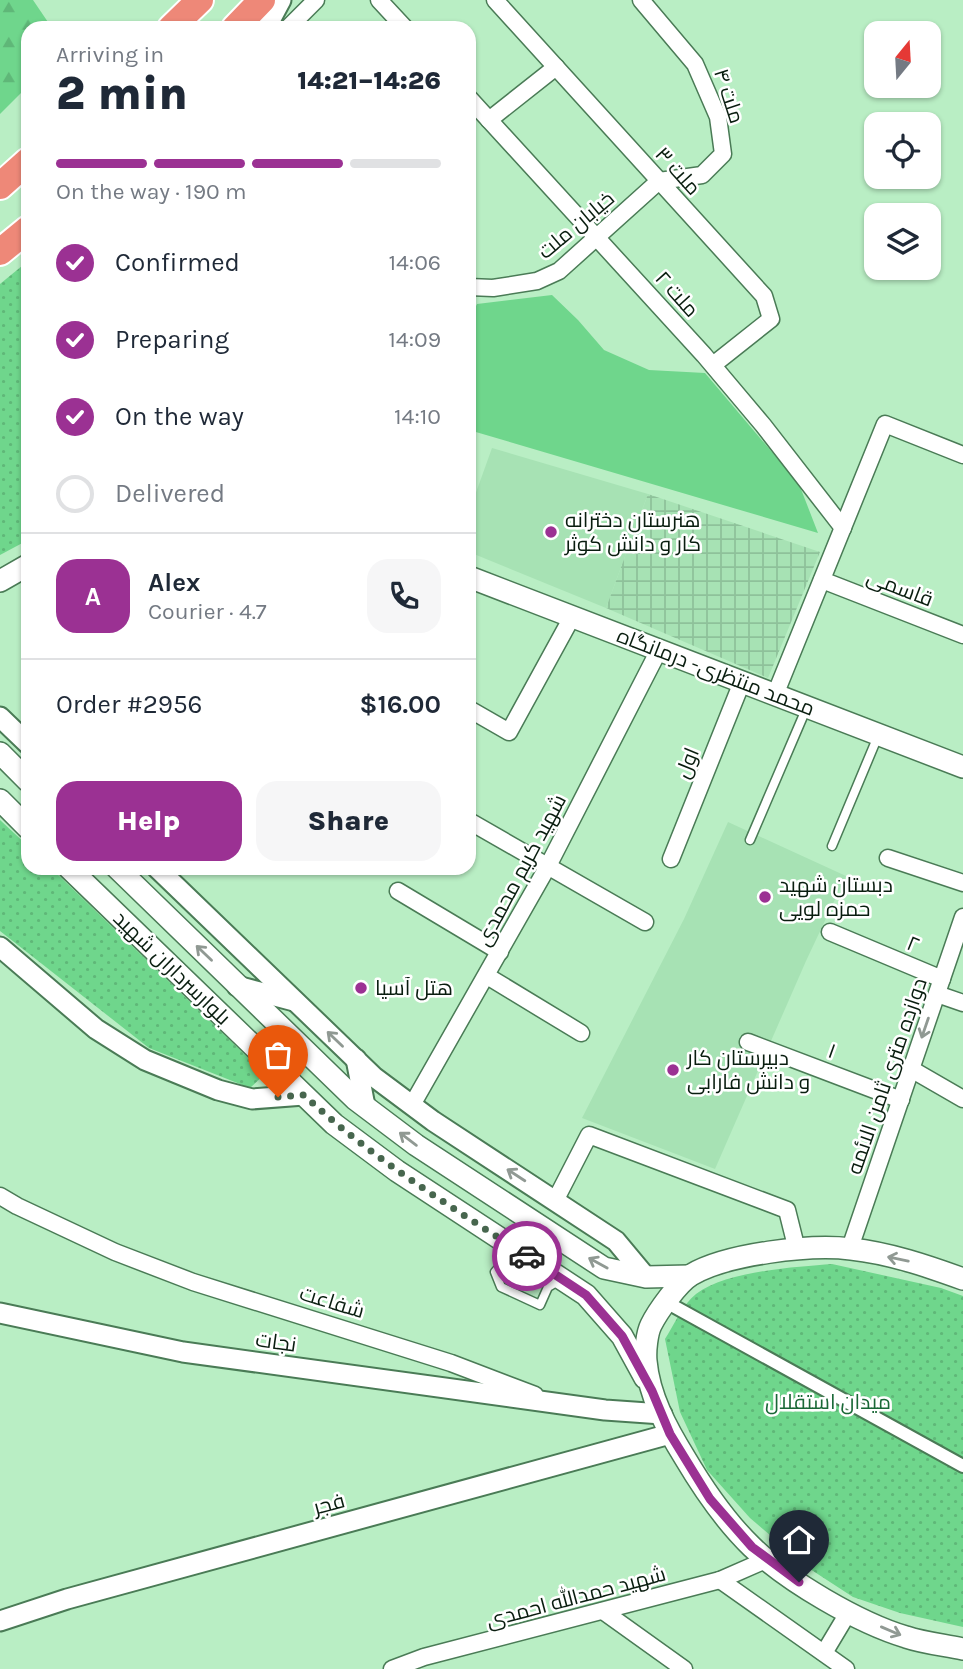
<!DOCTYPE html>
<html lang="en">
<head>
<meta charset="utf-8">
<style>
	:root { --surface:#fff; --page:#f6f6f7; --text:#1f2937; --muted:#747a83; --line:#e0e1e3; --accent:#9b3193 }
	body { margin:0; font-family:Karla,Cairo,sans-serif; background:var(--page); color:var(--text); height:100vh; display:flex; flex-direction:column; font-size:26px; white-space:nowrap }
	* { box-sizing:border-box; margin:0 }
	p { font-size:23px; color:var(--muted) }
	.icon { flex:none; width:38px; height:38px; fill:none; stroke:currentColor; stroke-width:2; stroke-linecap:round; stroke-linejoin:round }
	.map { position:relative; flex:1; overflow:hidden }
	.drawer { position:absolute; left:21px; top:21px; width:455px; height:854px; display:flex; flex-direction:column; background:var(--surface); border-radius:21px; box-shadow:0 2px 5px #0004 }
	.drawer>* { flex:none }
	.needle { width:46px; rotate:18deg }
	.fabs { position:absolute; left:864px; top:21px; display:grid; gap:14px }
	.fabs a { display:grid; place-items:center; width:77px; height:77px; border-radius:14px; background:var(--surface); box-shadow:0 2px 5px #0004; font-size:35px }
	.pin { position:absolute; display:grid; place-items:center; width:60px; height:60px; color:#fff; margin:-72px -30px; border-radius:50% 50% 50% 0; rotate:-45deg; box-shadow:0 0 7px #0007 }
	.pin .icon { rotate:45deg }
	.courier { position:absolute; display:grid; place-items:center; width:70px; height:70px; margin:-35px; border:5px solid #9b3193; border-radius:50%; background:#fff; color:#222; box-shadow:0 2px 9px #0007 }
	.summary em { font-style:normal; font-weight:800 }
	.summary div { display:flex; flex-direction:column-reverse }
	.summary { display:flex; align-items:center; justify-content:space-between; height:119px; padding:0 35px }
	h1 { font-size:46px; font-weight:800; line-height:52px }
	.bar { display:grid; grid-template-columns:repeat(4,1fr); gap:10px 7px; align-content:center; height:84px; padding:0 35px }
	.bar i { height:9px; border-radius:5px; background:var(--line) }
	.bar .selected { background:var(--accent) }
	.bar p { grid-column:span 4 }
	.line { display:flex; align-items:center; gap:18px; padding:0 35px; border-top:2px solid var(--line) }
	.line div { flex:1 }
	.round { display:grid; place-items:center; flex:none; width:74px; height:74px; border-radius:21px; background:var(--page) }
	ol { padding:0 35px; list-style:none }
	li { display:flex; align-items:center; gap:21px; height:77px }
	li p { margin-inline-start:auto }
	li .icon { padding:7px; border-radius:50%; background:var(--accent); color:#fff; stroke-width:4 }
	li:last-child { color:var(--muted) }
	li i { width:38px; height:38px; border:4px solid var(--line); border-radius:50% }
	.primary-button { display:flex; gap:14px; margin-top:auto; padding:14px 35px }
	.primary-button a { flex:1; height:80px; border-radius:21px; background:var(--accent); color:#fff; font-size:28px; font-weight:800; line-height:80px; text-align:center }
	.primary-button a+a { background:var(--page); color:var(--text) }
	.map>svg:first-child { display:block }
	.built { fill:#a7e2b4 }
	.industrial { fill:url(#industrial-grid) }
	.green { fill:#6fd68c }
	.forest { fill:url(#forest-firs) }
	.park { fill:url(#park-dots) }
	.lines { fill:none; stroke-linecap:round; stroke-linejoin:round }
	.service-casing { stroke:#4a7b56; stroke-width:11 }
	.pedestrian-casing { stroke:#4a7b56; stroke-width:16 }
	.minor-casing { stroke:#4a7b56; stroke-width:19 }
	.tertiary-casing { stroke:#4a7b56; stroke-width:23 }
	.secondary-casing { stroke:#4a7b56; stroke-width:24 }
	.trunk-casing { stroke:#fff; stroke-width:30 }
	.service { stroke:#fff; stroke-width:8 }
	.pedestrian { stroke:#fff; stroke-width:12 }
	.minor { stroke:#fff; stroke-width:16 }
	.tertiary { stroke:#fff; stroke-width:19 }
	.secondary { stroke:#fff; stroke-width:21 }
	.trunk { stroke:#ee8878; stroke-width:26 }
	.oneway { stroke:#909993 }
	.done { stroke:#47664e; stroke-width:7; stroke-dasharray:0 12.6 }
	.route { stroke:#9b3193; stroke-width:9 }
	.poi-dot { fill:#9b3193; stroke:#fff; stroke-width:2.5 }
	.labels { text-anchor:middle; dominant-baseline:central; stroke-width:5; stroke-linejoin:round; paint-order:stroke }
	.street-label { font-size:21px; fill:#091d0f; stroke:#fff }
	.poi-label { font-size:21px; fill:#091d0f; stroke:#fff; text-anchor:start }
	.park-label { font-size:21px; fill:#196836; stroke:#fff }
</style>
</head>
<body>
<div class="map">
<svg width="963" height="1669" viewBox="0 0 963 1669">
	<defs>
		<pattern id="industrial-grid" width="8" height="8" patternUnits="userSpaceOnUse" patternTransform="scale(1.75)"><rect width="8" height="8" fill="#a7e2b4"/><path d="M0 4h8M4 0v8" fill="none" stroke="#8ec19a"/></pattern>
		<pattern id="forest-firs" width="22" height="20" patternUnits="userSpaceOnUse" patternTransform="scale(1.75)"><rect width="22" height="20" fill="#6fd68c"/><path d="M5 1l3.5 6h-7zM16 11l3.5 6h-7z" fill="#5fb778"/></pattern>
		<pattern id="park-dots" width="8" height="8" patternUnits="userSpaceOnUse" patternTransform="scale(1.75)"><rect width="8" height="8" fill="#6fd68c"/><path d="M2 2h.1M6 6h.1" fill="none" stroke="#5fb778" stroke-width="1.8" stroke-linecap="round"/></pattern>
	</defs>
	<rect width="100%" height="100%" fill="#b9eec4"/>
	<!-- built -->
	<g class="built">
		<path d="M 492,448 L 648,494 L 606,608 L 469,552 L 469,512 Z"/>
		<path d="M 728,822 L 846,876 L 806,961 L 715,1169 L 582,1118 L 684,919 Z"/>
	</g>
	<!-- industrial -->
	<path class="industrial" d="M 648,494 L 820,552 L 768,678 L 606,608 Z"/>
	<!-- green -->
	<path class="green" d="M 552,295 L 578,320 L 604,350 L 649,370 L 705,373 L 799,484 L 818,533 L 469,430 L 469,320 L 477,304 Z"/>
	<!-- forest -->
	<path class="forest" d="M 0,0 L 33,0 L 52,28 L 28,28 L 28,86 L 0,114 Z"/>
	<!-- park -->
	<g class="park">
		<path d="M 28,261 L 28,540 L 0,555 L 0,284 Z"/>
		<path d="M 0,820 L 28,846 L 28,868 L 51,868 L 265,1074 L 250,1088 L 149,1048 L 0,931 Z"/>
		<path d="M 832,1264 L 941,1288 L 963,1296 L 963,1627 L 900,1613 L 853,1597 L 810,1569 L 750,1518 L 707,1470 L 680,1412 L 665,1339 C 674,1325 683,1304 696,1294 C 726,1271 795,1267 832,1264 Z"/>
	</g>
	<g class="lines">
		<defs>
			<g id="service">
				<path d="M 750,840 L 807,707"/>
				<path d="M 832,846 L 878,736"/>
				<path d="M 499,1240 L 502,1264 L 495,1272 L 501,1287 L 540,1305 L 548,1287 L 558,1281"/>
			</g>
			<path id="pedestrian" d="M 666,1302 L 963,1466"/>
			<g id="minor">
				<path d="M 379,0 L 405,28"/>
				<path d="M 495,0 L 764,296 L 771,319 L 713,365"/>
				<path d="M 288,28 L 316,0"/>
				<path d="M 469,98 L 704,355 L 763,425 L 843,528"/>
				<path d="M 489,120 L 556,67"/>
				<path d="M 469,287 L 493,288 L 537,281 L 559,271 L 659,181 L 702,175 L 723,154 L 718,117 L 695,64 L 641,0"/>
				<path d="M 822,580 L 963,635"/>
				<path d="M 775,695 L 885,424 L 963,455"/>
				<path d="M 469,709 L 509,732 L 572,617"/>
				<path d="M 469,821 L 645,922"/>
				<path d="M 888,858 L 963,883"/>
				<path d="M 671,859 L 742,682"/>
				<path d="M 398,891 L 500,952"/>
				<path d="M 830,932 L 942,979"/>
				<path d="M 487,976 L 581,1033"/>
				<path d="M 937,994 L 963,1003"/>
				<path d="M 748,1042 L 901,1100"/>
				<path d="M 911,1069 L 963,1099"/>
				<path d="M 412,1105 L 548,866 L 659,650"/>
				<path d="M 0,1196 L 17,1206 L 115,1252 L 193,1282 L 451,1363 L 535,1395"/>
				<path d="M 555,1201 L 589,1135 L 787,1210 L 797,1250"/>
				<path d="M 850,1248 L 963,917"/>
				<path d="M 720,1580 L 846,1669"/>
				<path d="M 603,1611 L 684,1669"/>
				<path d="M 824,1653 L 848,1613"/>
				<path d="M 392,1669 L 424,1657 L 720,1580 L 768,1559"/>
			</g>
			<g id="tertiary">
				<path d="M 266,28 L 281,0"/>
				<path d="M 0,717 L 28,744"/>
				<path d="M 157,868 L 374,1077 L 433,1121 L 616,1241 L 646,1277"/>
				<path d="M 0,947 L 96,1029 L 145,1060 L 218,1090 L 252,1099 L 304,1095"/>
				<path d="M 237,986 L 294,1001"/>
				<path d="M 356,1059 L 365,1106"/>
				<path d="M 0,1313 L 183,1352 L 605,1410 L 662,1414"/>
				<path d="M 0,1621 L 67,1599 L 670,1434"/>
			</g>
			<g id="secondary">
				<path d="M 469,577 L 963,767"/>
				<path d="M 0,581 L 28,565"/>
				<path d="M 0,753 L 28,781"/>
				<path d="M 0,800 L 28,828"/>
				<path d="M 69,868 L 334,1124 L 397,1171 L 586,1295 L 622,1336 L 645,1378"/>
				<path d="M 117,868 L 355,1099 L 416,1145 L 604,1268 L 646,1277 L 689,1276"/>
				<path d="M 963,1279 C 927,1266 889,1253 851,1249 C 810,1244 726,1254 691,1275 C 678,1283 658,1311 651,1325 C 647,1333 645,1351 646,1361 C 649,1396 667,1429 685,1458 C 704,1490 725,1521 752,1547 C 787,1581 859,1623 906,1637 C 924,1643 944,1645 963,1649"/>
			</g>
			<g id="trunk">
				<path d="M 171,28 L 200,0"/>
				<path d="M 235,28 L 262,0"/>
				<path d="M 0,186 L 28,161"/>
				<path d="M 0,252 L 28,229"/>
			</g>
		</defs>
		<!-- service casing -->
		<use href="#service" class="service-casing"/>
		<!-- pedestrian casing -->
		<use href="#pedestrian" class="pedestrian-casing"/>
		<!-- minor casing -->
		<use href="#minor" class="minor-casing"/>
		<!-- tertiary casing -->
		<use href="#tertiary" class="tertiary-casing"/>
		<!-- secondary casing -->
		<use href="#secondary" class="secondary-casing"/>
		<!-- trunk casing -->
		<use href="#trunk" class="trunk-casing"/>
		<!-- service -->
		<use href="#service" class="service"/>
		<!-- pedestrian -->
		<use href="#pedestrian" class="pedestrian"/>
		<!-- minor -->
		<use href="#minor" class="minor"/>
		<!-- tertiary -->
		<use href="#tertiary" class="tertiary"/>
		<!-- secondary -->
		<use href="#secondary" class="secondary"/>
		<!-- trunk -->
		<use href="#trunk" class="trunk"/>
	</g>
	<!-- one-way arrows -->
	<defs><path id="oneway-shaft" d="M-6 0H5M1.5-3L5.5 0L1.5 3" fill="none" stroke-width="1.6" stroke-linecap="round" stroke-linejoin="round" transform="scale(1.75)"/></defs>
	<g class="oneway">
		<use href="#oneway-shaft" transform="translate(204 953) rotate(-136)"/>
		<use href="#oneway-shaft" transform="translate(925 1028) rotate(109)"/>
		<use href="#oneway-shaft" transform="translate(335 1039) rotate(-136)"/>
		<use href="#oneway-shaft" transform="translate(408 1139) rotate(-143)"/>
		<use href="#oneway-shaft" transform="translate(516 1175) rotate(-147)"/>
		<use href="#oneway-shaft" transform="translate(898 1259) rotate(-168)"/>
		<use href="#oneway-shaft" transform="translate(598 1263) rotate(-151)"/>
		<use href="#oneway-shaft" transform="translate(891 1631) rotate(23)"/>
	</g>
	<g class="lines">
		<!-- done -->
		<path class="done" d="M 278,1097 L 304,1095 C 371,1158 450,1206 527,1256"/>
		<!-- route -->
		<path class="route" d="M 527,1256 L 586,1295 L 622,1336 L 652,1391 L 670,1434 L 710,1499 L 752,1547 L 799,1582"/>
	</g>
	<!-- markers -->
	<g class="poi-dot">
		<circle cx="551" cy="532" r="7"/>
		<circle cx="765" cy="897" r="7"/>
		<circle cx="361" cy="988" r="7"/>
		<circle cx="673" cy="1070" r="7"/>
	</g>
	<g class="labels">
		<!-- street labels -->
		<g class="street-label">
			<text transform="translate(729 96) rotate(72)">ملت ۴</text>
			<text transform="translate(678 171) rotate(48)">ملت ۳</text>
			<text transform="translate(576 225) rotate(-40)">خیابان ملت</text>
			<text transform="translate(677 294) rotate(48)">ملت ۲</text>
			<text transform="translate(900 588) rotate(21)">قاسمی</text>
			<text transform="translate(716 672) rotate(21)">محمد منتظری- درمانگاه</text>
			<text transform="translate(687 763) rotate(-68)">اول</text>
			<text transform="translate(521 870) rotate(-62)">شهید کریم محمدی</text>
			<text transform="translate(913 944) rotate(22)">۲</text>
			<text transform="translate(172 968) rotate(44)">بلوارسرداران شهید</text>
			<text transform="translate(832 1051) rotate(20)">۱</text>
			<text transform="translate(887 1076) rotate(-71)">دوازده متری ثامن الائمه</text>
			<text transform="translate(332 1302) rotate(17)">شفاعت</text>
			<text transform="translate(276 1342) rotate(8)">نجات</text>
			<text transform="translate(329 1504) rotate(-15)">فجر</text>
			<text transform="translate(576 1597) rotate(-15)">شهید حمدالله احمدی</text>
		</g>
		<!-- poi labels -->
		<g class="poi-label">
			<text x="565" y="520">هنرستان دخترانه<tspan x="565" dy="24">کار و دانش کوثر</tspan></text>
			<text x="779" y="885">دبستان شهید<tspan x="779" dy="24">حمزه لویی</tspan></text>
			<text x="375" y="988">هتل آسیا</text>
			<text x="687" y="1058">دبیرستان کار<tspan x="687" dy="24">و دانش فارابی</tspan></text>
		</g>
		<!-- park labels -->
		<g class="park-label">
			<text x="828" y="1402">میدان استقلال</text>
		</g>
	</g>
</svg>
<div class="fabs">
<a><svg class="needle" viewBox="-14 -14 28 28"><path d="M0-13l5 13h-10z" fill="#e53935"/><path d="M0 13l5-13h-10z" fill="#747a83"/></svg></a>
<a><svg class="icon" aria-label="locate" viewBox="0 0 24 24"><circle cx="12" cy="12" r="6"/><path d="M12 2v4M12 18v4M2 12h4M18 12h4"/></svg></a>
<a><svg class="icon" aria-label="layers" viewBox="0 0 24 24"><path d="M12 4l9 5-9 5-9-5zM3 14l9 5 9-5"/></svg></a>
</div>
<div class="pin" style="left:278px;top:1097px;background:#ea580c"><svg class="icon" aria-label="bag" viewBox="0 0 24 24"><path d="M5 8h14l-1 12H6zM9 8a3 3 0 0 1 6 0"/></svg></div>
<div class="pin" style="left:799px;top:1582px;background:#1f2937"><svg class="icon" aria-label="home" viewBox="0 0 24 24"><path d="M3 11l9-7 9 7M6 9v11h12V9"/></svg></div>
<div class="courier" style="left:527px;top:1256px"><svg class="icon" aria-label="car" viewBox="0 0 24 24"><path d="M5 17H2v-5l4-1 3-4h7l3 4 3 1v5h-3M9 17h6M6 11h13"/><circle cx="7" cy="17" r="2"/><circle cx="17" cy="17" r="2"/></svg></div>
<section class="drawer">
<div class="summary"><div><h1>2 min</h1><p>Arriving in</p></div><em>14:21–14:26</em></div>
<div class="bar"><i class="selected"></i><i class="selected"></i><i class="selected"></i><i></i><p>On the way · 190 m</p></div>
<ol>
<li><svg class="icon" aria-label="check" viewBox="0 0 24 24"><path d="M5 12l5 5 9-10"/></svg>Confirmed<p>14:06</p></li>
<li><svg class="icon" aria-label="check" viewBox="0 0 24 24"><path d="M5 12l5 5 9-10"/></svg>Preparing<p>14:09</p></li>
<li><svg class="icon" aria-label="check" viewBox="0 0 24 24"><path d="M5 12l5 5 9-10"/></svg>On the way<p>14:10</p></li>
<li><i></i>Delivered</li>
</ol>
<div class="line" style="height:126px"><b class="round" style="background:var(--accent);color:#fff">A</b><div><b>Alex</b><p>Courier · 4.7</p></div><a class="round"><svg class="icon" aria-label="phone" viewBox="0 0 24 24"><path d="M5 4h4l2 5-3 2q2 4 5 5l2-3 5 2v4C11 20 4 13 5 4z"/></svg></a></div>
<div class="line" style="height:91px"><div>Order #2956</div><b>$16.00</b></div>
<div class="primary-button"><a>Help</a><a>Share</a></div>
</section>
</div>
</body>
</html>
